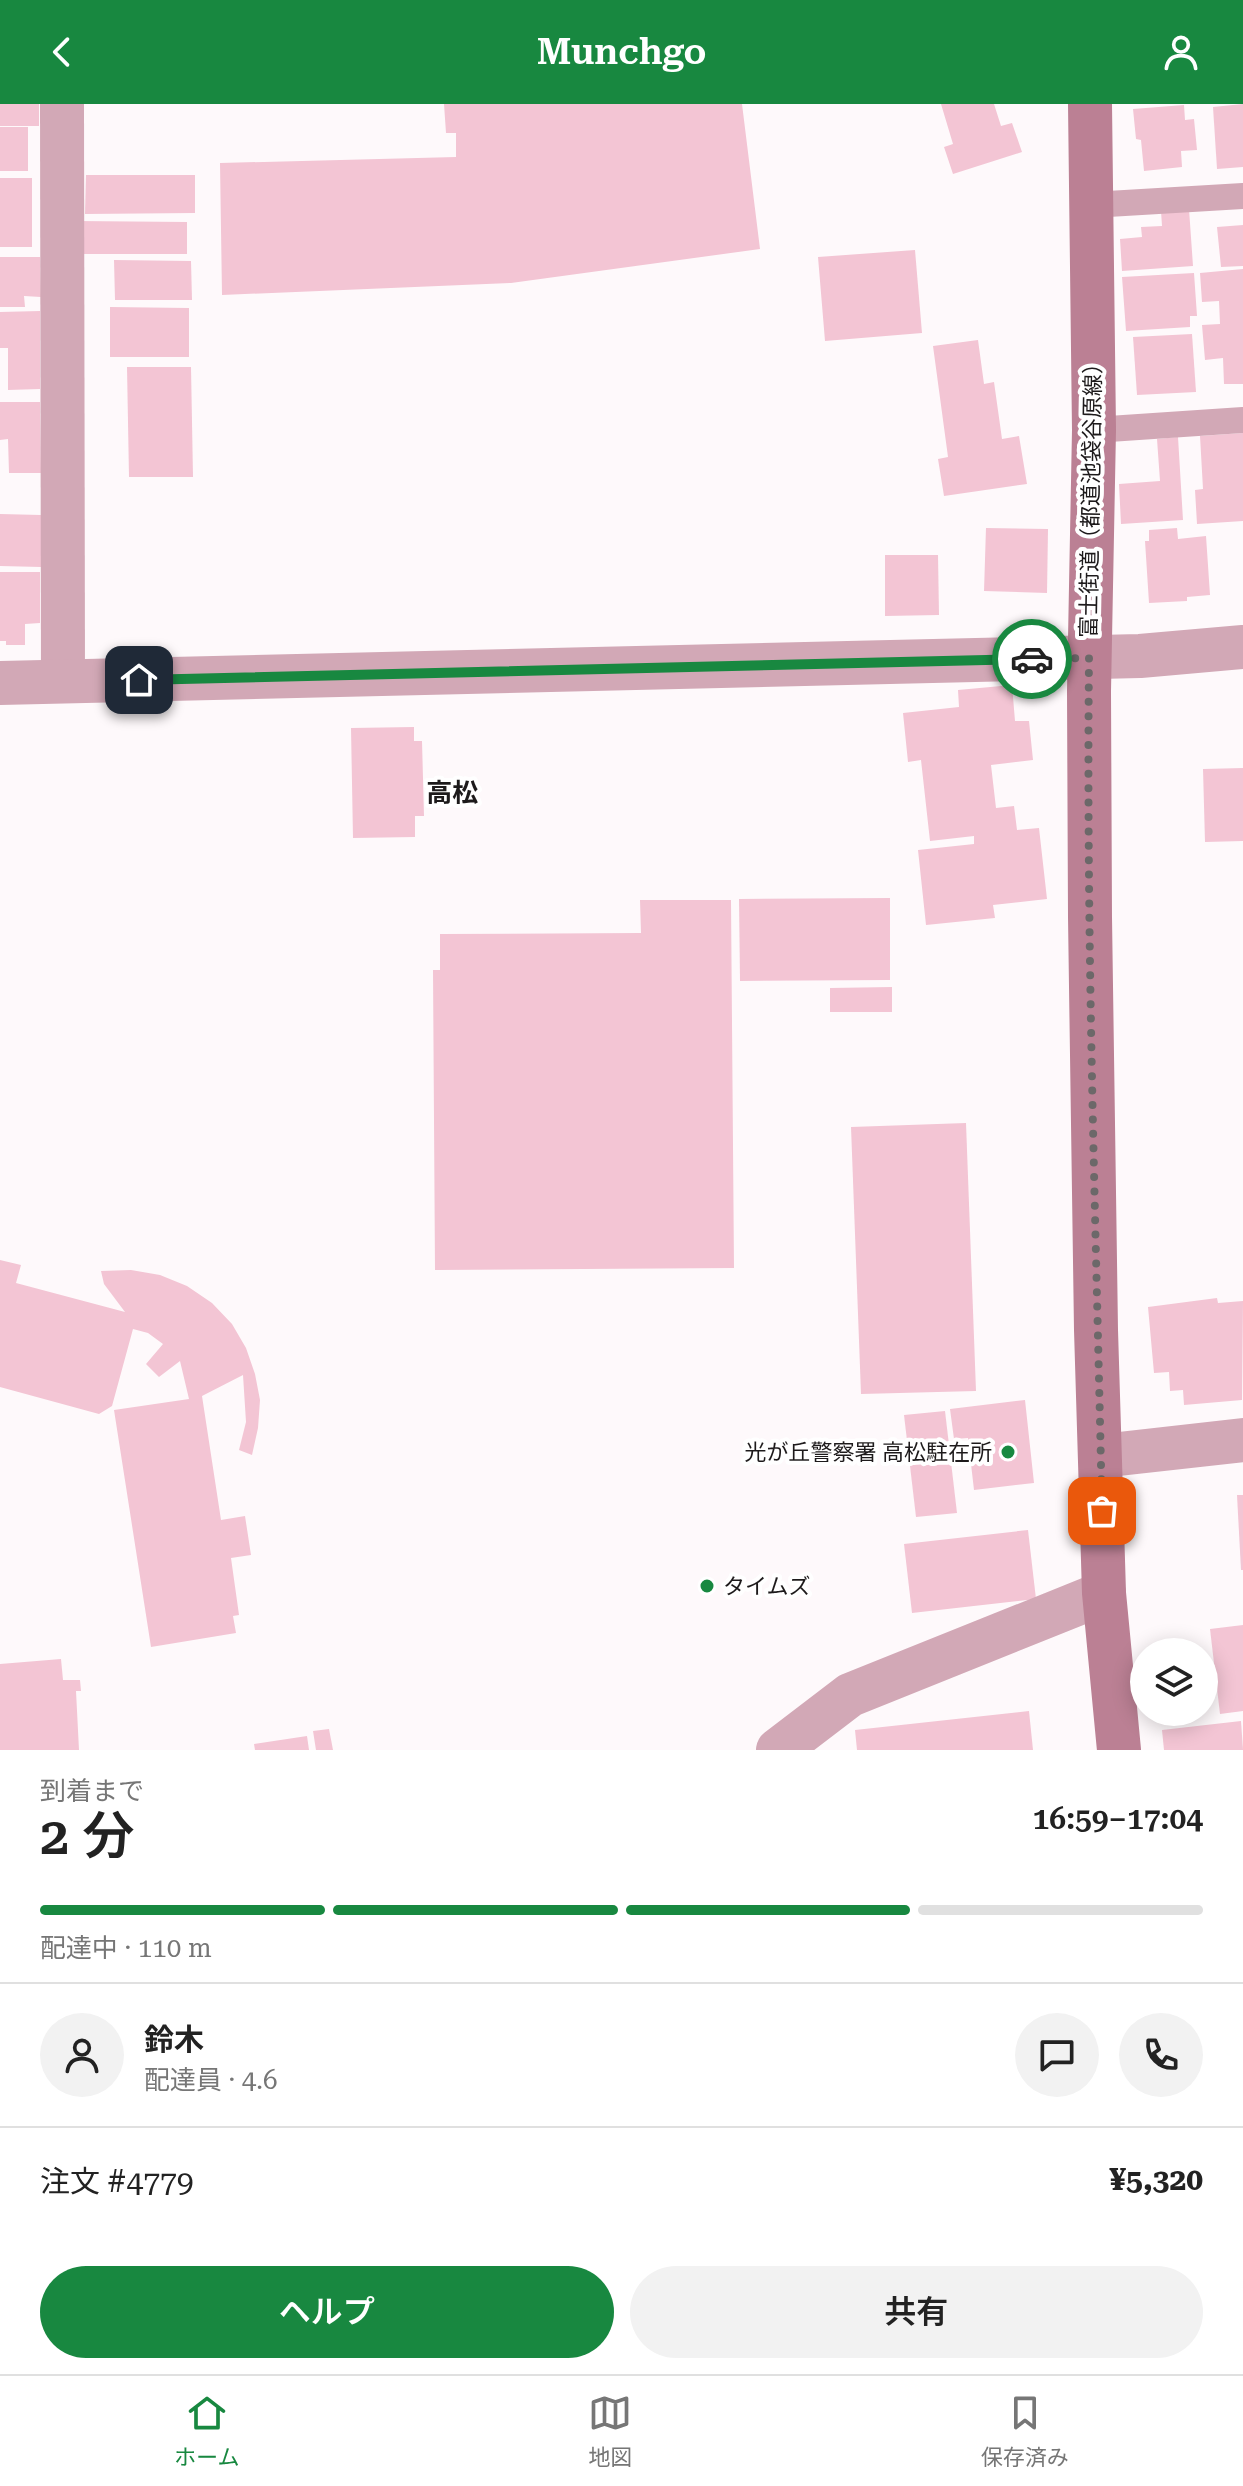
<!DOCTYPE html>
<html lang="ja">
<head>
<meta charset="utf-8">
<style>
	:root { --surface:#fff; --page:#f2f2f2; --text:#222; --muted:#767676; --line:#e0e0e0; --accent:#188840 }
	body { margin:0; font-family:"Roboto Serif","Noto Sans JP",serif; background:var(--page); color:var(--text); height:100vh; display:flex; flex-direction:column; font-size:30px; white-space:nowrap }
	* { box-sizing:border-box; margin:0 }
	p { font-size:26px; color:var(--muted) }
	.icon { flex:none; width:44px; height:44px; fill:none; stroke:currentColor; stroke-width:2; stroke-linecap:round; stroke-linejoin:round }
	.map { position:relative; height:1646px; overflow:hidden }
	.drawer { display:flex; flex-direction:column; background:var(--surface); flex:1 }
	.drawer>* { flex:none }
	.buttons { position:absolute; left:1130px; top:1534px; display:grid; gap:16px }
	.buttons a { display:grid; place-items:center; width:88px; height:88px; border-radius:50%; background:var(--surface); box-shadow:0 4px 20px #0003; font-size:40px }
	.pin { position:absolute; display:grid; place-items:center; width:68px; height:68px; color:#fff; margin:-34px; border-radius:16px; box-shadow:0 4px 12px #0006 }
	.courier { position:absolute; display:grid; place-items:center; width:80px; height:80px; margin:-40px; border:6px solid #188840; border-radius:50%; background:#fff; color:#222; box-shadow:0 2px 10px #0007 }
	.summary em { font-style:normal; font-weight:600 }
	.summary div { display:flex; flex-direction:column-reverse }
	.summary { display:flex; align-items:center; justify-content:space-between; height:136px; padding:0 40px }
	h1 { font-size:52px; font-weight:600; line-height:60px }
	.bar { display:grid; grid-template-columns:repeat(4,1fr); gap:12px 8px; align-content:center; height:96px; padding:0 40px }
	.bar i { height:10px; border-radius:6px; background:var(--line) }
	.bar .active { background:var(--accent) }
	.bar p { grid-column:span 4 }
	.line { display:flex; align-items:center; gap:20px; padding:0 40px; border-top:2px solid var(--line) }
	.line div { flex:1 }
	.round { display:grid; place-items:center; flex:none; width:84px; height:84px; border-radius:42px; background:var(--page) }
	.primary-button { display:flex; gap:16px; margin-top:auto; padding:16px 40px }
	.primary-button a { flex:1; height:92px; border-radius:48px; background:var(--accent); color:#fff; font-size:32px; font-weight:600; line-height:92px; text-align:center }
	.primary-button a+a { background:var(--page); color:var(--text) }
	header { display:flex; justify-content:space-between; align-items:center; height:104px; padding:0 40px; background:var(--accent); color:#fff; font-size:36px; font-weight:600 }
	.tabs { display:flex; justify-content:space-around; align-items:center; height:112px; border-top:2px solid var(--line); background:var(--surface); font-size:22px; color:var(--muted) }
	.tabs a { display:grid; justify-items:center; gap:4px }
	.tabs .active { color:var(--accent) }
	.map>svg:first-child { display:block }
	.building { fill:#f3c5d4 }
	.lines { fill:none; stroke-linecap:round; stroke-linejoin:round }
	.lane { stroke:#d2a8b6; stroke-width:26 }
	.street { stroke:#d2a8b6; stroke-width:44 }
	.secondary { stroke:#bb8094; stroke-width:44 }
	.done { stroke:#6c6869; stroke-width:8; stroke-dasharray:0 14.4 }
	.route { stroke:#188840; stroke-width:10 }
	.poi-dot { fill:#188840; stroke:#fff; stroke-width:3 }
	.labels { text-anchor:middle; dominant-baseline:central; stroke-width:8; stroke-linejoin:round; paint-order:stroke }
	.street-label { font-size:22px; fill:#1d1a1b; stroke:#fff }
	.poi-label { font-size:22px; fill:#1d1a1b; stroke:#fff; text-anchor:end }
	.quarter-label { font-size:26px; font-weight:bold; fill:#1d1a1b; stroke:#fff }
</style>
</head>
<body>
<header><svg class="icon" aria-label="back" viewBox="0 0 24 24"><path d="M15 5l-7 7 7 7"/></svg>Munchgo<svg class="icon" aria-label="person" viewBox="0 0 24 24"><circle cx="12" cy="8" r="4"/><path d="M4 21q1-7 8-7t8 7"/></svg></header>
<div class="map">
<svg width="1243" height="1646" viewBox="0 0 1243 1646">
	<rect width="100%" height="100%" fill="#fef9fb"/>
	<!-- building -->
	<g class="building">
		<rect x="0" y="0" width="39" height="22"/>
		<path d="M 444,0 L 742,0 L 760,145 L 511,179 L 222,191 L 220,59 L 456,53 L 456,29 L 446,29 Z"/>
		<path d="M 941,0 L 994,0 L 1001,22 L 1012,19 L 1022,48 L 953,70 L 944,43 L 953,40 Z"/>
		<path d="M 1243,0 L 1243,63 L 1217,65 L 1213,3 Z"/>
		<path d="M 1184,1 L 1185,16 L 1194,15 L 1197,46 L 1181,47 L 1182,63 L 1144,67 L 1141,36 L 1136,35 L 1133,5 Z"/>
		<rect x="0" y="23" width="28" height="44"/>
		<path d="M 86,71 L 195,71 L 195,109 L 85,110 Z"/>
		<rect x="0" y="74" width="32" height="69"/>
		<path d="M 1189,105 L 1193,162 L 1122,167 L 1120,135 L 1142,133 L 1141,123 L 1162,122 L 1161,107 Z"/>
		<path d="M 76,117 L 187,118 L 187,150 L 76,150 Z"/>
		<path d="M 1243,121 L 1243,162 L 1221,163 L 1217,123 Z"/>
		<path d="M 915,146 L 922,229 L 825,237 L 818,153 Z"/>
		<path d="M 0,153 L 40,153 L 41,193 L 24,192 L 25,203 L 0,203 Z"/>
		<path d="M 114,156 L 191,157 L 192,196 L 115,196 Z"/>
		<path d="M 1243,165 L 1243,280 L 1224,280 L 1223,254 L 1205,256 L 1202,221 L 1220,220 L 1219,197 L 1202,198 L 1200,169 Z"/>
		<path d="M 1194,169 L 1197,212 L 1190,212 L 1190,223 L 1126,227 L 1122,173 Z"/>
		<path d="M 110,203 L 189,204 L 189,253 L 110,253 Z"/>
		<path d="M 40,207 L 40,285 L 8,286 L 8,244 L 0,244 L 0,208 Z"/>
		<path d="M 1192,230 L 1196,288 L 1137,291 L 1133,233 Z"/>
		<path d="M 978,236 L 984,280 L 994,278 L 1002,335 L 1019,332 L 1027,380 L 944,392 L 938,355 L 948,353 L 933,242 Z"/>
		<path d="M 127,263 L 191,263 L 193,373 L 129,373 Z"/>
		<path d="M 0,298 L 40,298 L 41,369 L 9,369 L 8,335 L 0,336 Z"/>
		<path d="M 1243,329 L 1243,417 L 1197,420 L 1195,386 L 1203,385 L 1200,332 Z"/>
		<path d="M 1178,333 L 1183,416 L 1121,420 L 1119,380 L 1160,377 L 1157,335 Z"/>
		<path d="M 0,410 L 41,411 L 41,463 L 0,462 Z"/>
		<path d="M 986,424 L 1048,425 L 1047,489 L 984,487 Z"/>
		<path d="M 1177,424 L 1178,435 L 1206,432 L 1210,491 L 1187,493 L 1187,497 L 1149,499 L 1145,437 L 1149,437 L 1149,426 Z"/>
		<path d="M 885,451 L 938,451 L 939,511 L 885,512 Z"/>
		<path d="M 0,468 L 40,468 L 40,519 L 25,520 L 25,541 L 6,541 L 6,537 L 0,537 Z"/>
		<path d="M 1012,581 L 1015,617 L 1029,617 L 1033,656 L 991,661 L 996,704 L 1014,702 L 1017,726 L 1039,724 L 1047,795 L 993,801 L 995,814 L 926,821 L 918,746 L 974,740 L 974,732 L 930,737 L 921,656 L 908,658 L 903,609 L 959,603 L 958,586 Z"/>
		<path d="M 414,623 L 414,637 L 422,637 L 424,712 L 415,712 L 415,733 L 353,734 L 351,624 Z"/>
		<path d="M 1243,664 L 1243,737 L 1205,738 L 1203,665 Z"/>
		<path d="M 890,794 L 890,876 L 740,877 L 739,795 Z"/>
		<path d="M 640,796 L 731,796 L 734,1164 L 435,1166 L 433,866 L 440,866 L 440,830 L 641,829 Z"/>
		<path d="M 892,883 L 892,908 L 830,908 L 830,884 Z"/>
		<path d="M 966,1019 L 976,1287 L 861,1290 L 851,1023 Z"/>
		<path d="M 0,1156 L 21,1161 L 16,1179 L 125,1208 L 104,1180 L 101,1167 L 131,1166 L 160,1171 L 187,1182 L 212,1199 L 232,1220 L 246,1244 L 255,1270 L 260,1296 L 258,1324 L 252,1351 L 239,1346 L 246,1318 L 243,1271 L 202,1292 L 221,1416 L 245,1412 L 251,1451 L 231,1454 L 239,1511 L 233,1512 L 236,1529 L 151,1543 L 114,1306 L 189,1295 L 180,1257 L 159,1273 L 146,1260 L 163,1240 L 148,1229 L 133,1225 L 112,1302 L 99,1310 L 0,1283 Z"/>
		<path d="M 1217,1194 L 1218,1199 L 1243,1197 L 1242,1296 L 1184,1301 L 1183,1286 L 1170,1287 L 1169,1268 L 1154,1269 L 1148,1203 Z"/>
		<path d="M 1025,1296 L 1034,1379 L 974,1386 L 968,1334 L 954,1335 L 950,1305 Z"/>
		<path d="M 945,1307 L 957,1409 L 916,1413 L 904,1311 Z"/>
		<path d="M 1237,1391 L 1243,1391 L 1243,1466 L 1241,1466 Z"/>
		<path d="M 1028,1426 L 1036,1495 L 912,1509 L 904,1440 Z"/>
		<path d="M 1243,1521 L 1243,1607 L 1220,1610 L 1210,1525 Z"/>
		<path d="M 61,1555 L 63,1576 L 80,1576 L 81,1587 L 76,1587 L 79,1646 L 0,1646 L 0,1560 Z"/>
		<path d="M 1029,1607 L 1033,1646 L 857,1646 L 855,1626 Z"/>
		<path d="M 1241,1617 L 1243,1646 L 1164,1646 L 1162,1626 Z"/>
		<path d="M 329,1625 L 333,1646 L 316,1646 L 313,1627 Z"/>
		<path d="M 307,1632 L 309,1646 L 255,1646 L 254,1640 Z"/>
	</g>
	<g class="lines">
		<!-- lane -->
		<g class="lane">
			<path d="M 1091,101 L 1243,92"/>
			<path d="M 1094,326 L 1243,316"/>
		</g>
		<!-- street -->
		<g class="street">
			<path d="M 62,0 L 63,577"/>
			<path d="M 0,579 L 1140,552 L 1243,543"/>
			<path d="M 1101,1352 L 1243,1336"/>
			<path d="M 778,1646 L 850,1591 L 1104,1489"/>
		</g>
		<!-- secondary -->
		<path class="secondary" d="M 1090,0 L 1094,326 L 1089,587 L 1090,813 L 1096,1226 L 1104,1489 L 1119,1646"/>
	</g>
	<g class="lines">
		<!-- done -->
		<path class="done" d="M 1032,555 L 1089,554 C 1086,838 1096,1123 1102,1407"/>
		<!-- route -->
		<path class="route" d="M 139,576 L 1032,555"/>
	</g>
	<!-- markers -->
	<g class="poi-dot">
		<circle cx="1008" cy="1348" r="8"/>
		<circle cx="707" cy="1482" r="8"/>
	</g>
	<g class="labels">
		<!-- street labels -->
		<g class="street-label">
			<text transform="translate(1091 391) rotate(-89)">富士街道（都道池袋谷原線）</text>
		</g>
		<!-- poi labels -->
		<g class="poi-label">
			<text x="992" y="1348">光が丘警察署 高松駐在所</text>
			<text x="723" y="1482" text-anchor="start">タイムズ</text>
		</g>
		<!-- quarter labels -->
		<g class="quarter-label">
			<text x="452" y="689">高松</text>
		</g>
	</g>
</svg>
<div class="buttons">
<a><svg class="icon" aria-label="layers" viewBox="0 0 24 24"><path d="M12 4l9 5-9 5-9-5zM3 14l9 5 9-5"/></svg></a>
</div>
<div class="pin" style="left:1102px;top:1407px;background:#ea580c"><svg class="icon" aria-label="bag" viewBox="0 0 24 24"><path d="M5 8h14l-1 12H6zM9 8a3 3 0 0 1 6 0"/></svg></div>
<div class="pin" style="left:139px;top:576px;background:#1f2937"><svg class="icon" aria-label="home" viewBox="0 0 24 24"><path d="M3 11l9-7 9 7M6 9v11h12V9"/></svg></div>
<div class="courier" style="left:1032px;top:555px"><svg class="icon" aria-label="car" viewBox="0 0 24 24"><path d="M5 17H2v-5l4-1 3-4h7l3 4 3 1v5h-3M9 17h6M6 11h13"/><circle cx="7" cy="17" r="2"/><circle cx="17" cy="17" r="2"/></svg></div>
</div>
<section class="drawer">
<div class="summary"><div><h1>2 分</h1><p>到着まで</p></div><em>16:59–17:04</em></div>
<div class="bar"><i class="active"></i><i class="active"></i><i class="active"></i><i></i><p>配達中 · 110 m</p></div>
<div class="line" style="height:144px"><a class="round"><svg class="icon" aria-label="person" viewBox="0 0 24 24"><circle cx="12" cy="8" r="4"/><path d="M4 21q1-7 8-7t8 7"/></svg></a><div><b>鈴木</b><p>配達員 · 4.6</p></div><a class="round"><svg class="icon" aria-label="chat" viewBox="0 0 24 24"><path d="M4 5h16v11H9l-5 4z"/></svg></a><a class="round"><svg class="icon" aria-label="phone" viewBox="0 0 24 24"><path d="M5 4h4l2 5-3 2q2 4 5 5l2-3 5 2v4C11 20 4 13 5 4z"/></svg></a></div>
<div class="line" style="height:104px"><div>注文 #4779</div><b>¥5,320</b></div>
<div class="primary-button"><a>ヘルプ</a><a>共有</a></div>
</section>
<nav class="tabs">
<a class="active"><svg class="icon" aria-label="home" viewBox="0 0 24 24"><path d="M3 11l9-7 9 7M6 9v11h12V9"/></svg>ホーム</a>
<a><svg class="icon" aria-label="map" viewBox="0 0 24 24"><path d="M3 6l6-2 6 2 6-2v14l-6 2-6-2-6 2zM9 4v14M15 6v14"/></svg>地図</a>
<a><svg class="icon" aria-label="saved" viewBox="0 0 24 24"><path d="M7 4h10v16l-5-4-5 4z"/></svg>保存済み</a>
</nav>
</body>
</html>
